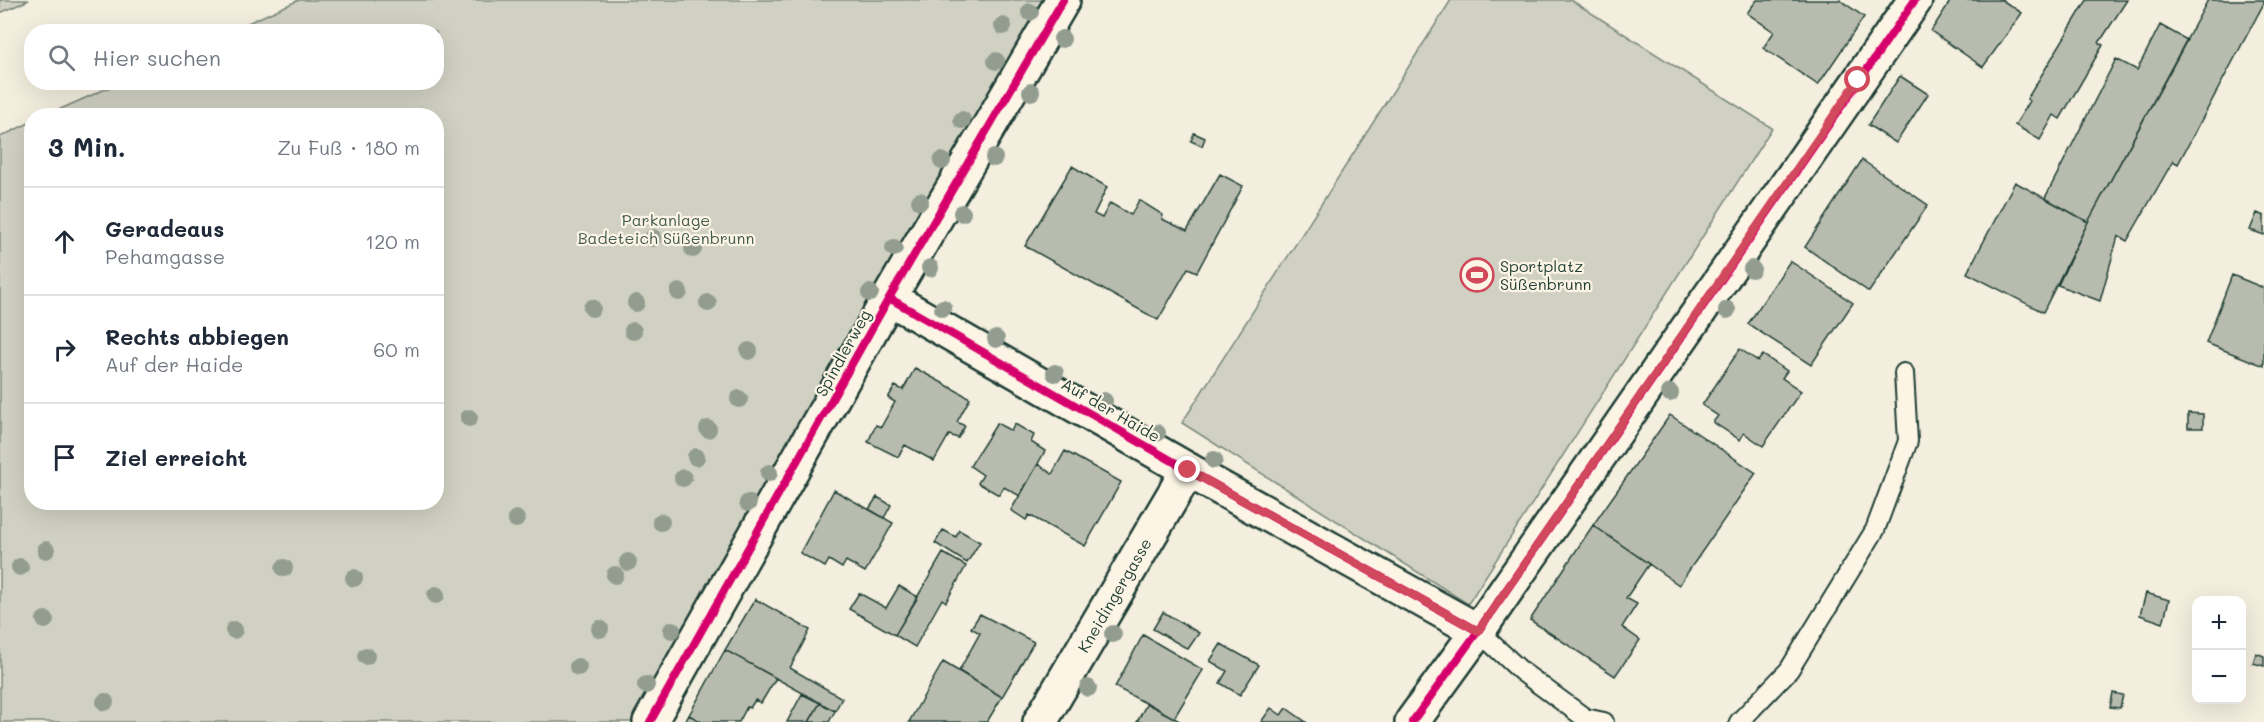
<!DOCTYPE html>
<html lang="de">
<meta charset="utf-8">
<style>
body{margin:0;font-family:Mali,sans-serif;background:#f2f2f3;color:#1f2937}
.controls{position:absolute;right:18px;bottom:18px;display:grid;overflow:hidden;border-radius:12px;box-shadow:0 6px 24px #0002}
.controls button{width:54px;height:54px;display:grid;place-items:center;padding:0;border:0;border-bottom:2px solid #e0e1e3;background:#fff;color:#1f2937;font:30px sans-serif}
.stop{position:absolute;width:18px;height:18px;margin:-14px;border:4px solid #d1495b;border-radius:50%;background:#fff}
.stop.end{background:#d1495b;border-color:#fff;box-shadow:0 2px 6px #0008}
.list{margin:0;padding:0;list-style:none}
h2{display:flex;justify-content:space-between;align-items:center;height:78px;margin:0;padding:0 24px;font-size:26px}
h2 small{font-size:20px;font-weight:400;color:#747a83}
.list li{display:grid;grid-template-columns:39px 1fr auto;gap:18px;align-items:center;box-sizing:border-box;height:108px;padding:0 24px;border-top:2px solid #e0e1e3}
.list b{display:block;font-size:22px;white-space:nowrap}
.list p{margin:0;font-size:20px;white-space:nowrap;color:#747a83}
.list em{font-size:20px;font-style:normal;color:#747a83}
.icon{flex:none;width:33px;height:33px;fill:none;stroke:currentColor;stroke-width:2;stroke-linecap:round;stroke-linejoin:round}
.map{position:relative;flex:none;width:2264px;height:722px;overflow:hidden}
.search{position:absolute;background:#fff;box-shadow:0 6px 24px #0002;left:24px;top:24px;width:420px;height:66px;display:flex;align-items:center;gap:15px;box-sizing:border-box;padding:0 21px;border-radius:24px;color:#747a83;font-size:22px}
.panel{position:absolute;background:#fff;box-shadow:0 6px 24px #0002;left:24px;top:108px;width:420px;height:402px;border-radius:24px}
.map>svg:first-child{display:block}
.green{fill:#d0d1c2;stroke:#78877b;stroke-width:1.5}
.building{fill:#b8bcae;stroke:#1f3d34;stroke-width:1.5}
.lines{fill:none;stroke-linecap:round;stroke-linejoin:round}
.lane-casing{stroke:#1f3d34;stroke-width:22}
.street-casing{stroke:#1f3d34;stroke-width:38}
.lane{stroke:#fcf5e5;stroke-width:18}
.street{stroke:#fcf5e5;stroke-width:33}
.cycleway-casing{stroke:#fcf5e5;stroke-width:11}
.cycleway{stroke:#d6006c;stroke-width:8}
.tree{fill:#929d90}
.route{stroke:#d1495b;stroke-width:8}
.labels{text-anchor:middle;stroke-width:4.5;stroke-linejoin:round;paint-order:stroke}
.park-label{font-size:16px;fill:#425b50;stroke:#fcf5e5}
.poi-label{font-size:16px;fill:#1f3d34;stroke:#fcf5e5;text-anchor:start}
.street-label{font-size:16px;fill:#1f3d34;stroke:#fcf5e5}
</style>
<div class="map">
<svg width="2264" height="722" viewBox="0 0 2264 722">
<rect width="100%" height="100%" fill="#f3eede"/>
<filter id="ink" filterUnits="userSpaceOnUse"><feTurbulence type="fractalNoise" baseFrequency=".0167" numOctaves="2"/><feDisplacementMap in="SourceGraphic" scale="12" xChannelSelector="R" yChannelSelector="G"/><feConvolveMatrix kernelMatrix="1 2 1 2 8 2 1 2 1" color-interpolation-filters="sRGB"/></filter>
<g filter="url(#ink)">
<path class="green" d="M 0,0 L 29,0 L 0,13 Z
M 299,0 L 1063,0 L 650,722 L 0,722 L 0,137 L 31,122 L 32,502 L 436,502 L 436,116 L 47,115 L 119,83 L 436,82 L 436,32 L 230,31 Z
M 1451,0 L 1571,0 L 1772,128 L 1468,604 L 1182,423 Z"/>
<path class="building" d="M 1757,0 L 1840,0 L 1864,17 L 1818,85 L 1763,48 L 1774,32 L 1747,13 Z
M 1951,0 L 2002,0 L 2022,13 L 1983,67 L 1931,31 Z
M 2087,0 L 2127,0 L 2099,43 L 2103,45 L 2060,119 L 2054,115 L 2040,140 L 2015,125 L 2030,101 L 2027,99 Z
M 2208,0 L 2264,0 L 2264,3 L 2178,164 L 2173,161 L 2127,241 L 2118,236 L 2100,301 L 2058,285 L 2088,222 Z
M 2160,25 L 2187,40 L 2088,222 L 2045,198 L 2116,59 L 2137,70 Z
M 1900,76 L 1928,94 L 1896,143 L 1868,125 Z
M 1194,133 L 1205,138 L 1202,146 L 1191,141 Z
M 1862,160 L 1928,205 L 1869,292 L 1805,247 Z
M 1072,166 L 1107,187 L 1094,214 L 1102,218 L 1110,203 L 1131,215 L 1139,200 L 1163,215 L 1162,219 L 1187,231 L 1220,174 L 1243,186 L 1197,272 L 1188,268 L 1158,320 L 1025,246 Z
M 2015,182 L 2088,222 L 2043,312 L 1967,273 Z
M 2257,213 L 2264,216 L 2264,235 L 2250,230 Z
M 1790,261 L 1853,303 L 1811,365 L 1748,324 Z
M 2232,275 L 2264,288 L 2264,366 L 2206,343 Z
M 1740,349 L 1758,361 L 1763,355 L 1787,371 L 1782,378 L 1801,391 L 1763,446 L 1744,433 L 1740,440 L 1713,422 L 1718,416 L 1702,405 Z
M 915,368 L 970,398 L 957,422 L 965,426 L 958,438 L 949,435 L 934,461 L 905,445 L 898,457 L 868,442 L 876,425 L 881,427 L 895,402 L 888,398 L 895,386 L 903,390 Z
M 2188,413 L 2203,414 L 2203,428 L 2188,428 Z
M 1670,415 L 1756,473 L 1679,585 L 1593,525 Z
M 997,423 L 1011,431 L 1015,424 L 1034,435 L 1031,442 L 1045,451 L 1020,496 L 1004,487 L 999,495 L 978,483 L 983,475 L 970,466 Z
M 1065,451 L 1121,482 L 1085,546 L 1029,515 L 1026,520 L 1011,510 L 1038,464 L 1052,474 Z
M 834,490 L 893,523 L 865,572 L 846,561 L 842,568 L 829,560 L 825,567 L 800,553 Z
M 877,497 L 891,505 L 884,518 L 869,509 Z
M 1593,525 L 1649,564 L 1626,598 L 1637,604 L 1622,627 L 1640,640 L 1615,676 L 1530,620 Z
M 943,530 L 956,537 L 959,530 L 980,542 L 967,563 L 935,543 Z
M 943,553 L 966,566 L 946,602 L 942,599 L 915,647 L 895,635 Z
M 899,586 L 918,597 L 895,635 L 849,609 L 859,593 L 886,608 Z
M 2146,593 L 2169,600 L 2163,623 L 2140,615 Z
M 755,599 L 810,630 L 790,668 L 842,698 L 835,711 L 725,650 Z
M 1163,612 L 1199,633 L 1188,649 L 1153,629 Z
M 980,614 L 1034,642 L 1002,697 L 959,671 L 980,633 L 971,628 Z
M 1143,635 L 1203,670 L 1174,718 L 1115,687 Z
M 1221,644 L 1259,665 L 1240,695 L 1220,683 L 1227,671 L 1210,661 Z
M 725,650 L 776,678 L 761,703 L 755,700 L 750,708 L 747,707 L 739,722 L 702,722 L 689,715 Z
M 2256,653 L 2264,656 L 2264,666 L 2253,663 Z
M 943,662 L 1002,697 L 987,722 L 909,722 Z
M 2113,693 L 2123,695 L 2120,708 L 2110,707 Z
M 802,694 L 820,703 L 809,722 L 787,722 Z
M 820,703 L 835,711 L 829,722 L 809,722 Z
M 1147,703 L 1174,718 L 1181,722 L 1137,722 Z
M 1271,708 L 1281,715 L 1286,708 L 1306,722 L 1261,722 Z
M 689,715 L 702,722 L 685,722 Z"/>
<g class="lines">
<defs>
<path id="lane" d="M 1478,631 L 1521,671 L 1585,718 L 1604,722
M 1739,722 L 1789,670 L 1875,530 L 1908,441 L 1904,373"/>
<g id="street">
<path d="M 889,298 L 1188,470 L 1478,631"/>
<path d="M 650,722 L 889,298 L 1063,0"/>
<path id="s1" d="M 1040,722 L 1188,470"/>
<path d="M 1412,722 L 1478,631 L 1915,0"/>
</g>
</defs>
<use href="#lane" class="lane-casing"/>
<use href="#street" class="street-casing"/>
<use href="#lane" class="lane"/>
<use href="#street" class="street"/>
<defs>
<path id="cycleway" d="M 889,298 L 1188,470 L 1478,631
M 650,722 L 889,298 L 1063,0
M 1412,722 L 1478,631 L 1915,0"/>
</defs>
<use href="#cycleway" class="cycleway-casing"/>
<use href="#cycleway" class="cycleway"/>
</g>
<g class="tree">
<circle cx="1030" cy="12" r="9"/>
<circle cx="1003" cy="26" r="9"/>
<circle cx="1062" cy="39" r="9"/>
<circle cx="996" cy="61" r="9"/>
<circle cx="1031" cy="92" r="9"/>
<circle cx="962" cy="120" r="9"/>
<circle cx="994" cy="158" r="9"/>
<circle cx="942" cy="161" r="9"/>
<circle cx="920" cy="201" r="9"/>
<circle cx="962" cy="213" r="9"/>
<circle cx="653" cy="238" r="9"/>
<circle cx="894" cy="248" r="9"/>
<circle cx="693" cy="249" r="9"/>
<circle cx="930" cy="268" r="9"/>
<circle cx="1752" cy="269" r="9"/>
<circle cx="679" cy="292" r="9"/>
<circle cx="870" cy="293" r="9"/>
<circle cx="636" cy="303" r="9"/>
<circle cx="708" cy="303" r="9"/>
<circle cx="592" cy="308" r="9"/>
<circle cx="943" cy="308" r="9"/>
<circle cx="1727" cy="310" r="9"/>
<circle cx="633" cy="331" r="9"/>
<circle cx="996" cy="339" r="9"/>
<circle cx="749" cy="351" r="9"/>
<circle cx="1055" cy="373" r="9"/>
<circle cx="1670" cy="393" r="9"/>
<circle cx="739" cy="399" r="9"/>
<circle cx="1104" cy="401" r="9"/>
<circle cx="469" cy="418" r="9"/>
<circle cx="708" cy="429" r="9"/>
<circle cx="1157" cy="433" r="9"/>
<circle cx="696" cy="457" r="9"/>
<circle cx="1214" cy="460" r="9"/>
<circle cx="769" cy="473" r="9"/>
<circle cx="683" cy="478" r="9"/>
<circle cx="748" cy="503" r="9"/>
<circle cx="516" cy="519" r="9"/>
<circle cx="661" cy="522" r="9"/>
<circle cx="46" cy="550" r="9"/>
<circle cx="628" cy="562" r="9"/>
<circle cx="20" cy="567" r="9"/>
<circle cx="284" cy="568" r="9"/>
<circle cx="615" cy="575" r="9"/>
<circle cx="354" cy="578" r="9"/>
<circle cx="436" cy="595" r="9"/>
<circle cx="45" cy="620" r="9"/>
<circle cx="600" cy="629" r="9"/>
<circle cx="234" cy="630" r="9"/>
<circle cx="672" cy="630" r="9"/>
<circle cx="1113" cy="634" r="9"/>
<circle cx="366" cy="656" r="9"/>
<circle cx="578" cy="667" r="9"/>
<circle cx="646" cy="685" r="9"/>
<circle cx="1088" cy="688" r="9"/>
<circle cx="105" cy="702" r="9"/>
</g>
</g>
<g class="lines" filter="url(#ink)">
<path class="route" d="M 1188,470 L 1478,631 L 1858,80"/>
</g>
<defs>
<symbol id="stadium-ring" viewBox="-11 -11 22 22"><circle r="9.5" fill="#fcf5e5" stroke="#d1495b" stroke-width="1.5"/><path d="M0-5a6.5 5 0 1 0 0 10a6.5 5 0 1 0 0-10ZM-3.5-1.8h7v3.6h-7Z" fill="#d1495b"/></symbol>
</defs>
<g fill-rule="evenodd">
<use href="#stadium-ring" x="1458" y="256" width="38" height="38"/>
</g>
<g class="labels">
<g class="park-label">
<text x="666" y="226">Parkanlage<tspan x="666" dy="18">Badeteich Süßenbrunn</tspan></text>
</g>
<g class="poi-label">
<text x="1500" y="272">Sportplatz<tspan x="1500" dy="18">Süßenbrunn</tspan></text>
</g>
<g class="street-label">
<text transform="translate(843 353) rotate(-61)" y="6">Spindlerweg</text>
<text transform="translate(1111 410) rotate(30)" y="6">Auf der Haide</text>
<text dy="6" stroke="none"><textPath href="#s1" startOffset="147">Kneidingergasse</textPath></text>
</g>
</g>
</svg>
<div class="controls">
<button>+</button>
<button>−</button>
</div>
<div class="stop" style="left:1858px;top:80px"></div>
<div class="stop end" style="left:1188px;top:470px"></div>
<div class="search"><svg class="icon" aria-label="search" viewBox="0 0 24 24"><circle cx="10" cy="10" r="6"/><path d="M15 15l6 6"/></svg>Hier suchen</div>
<section class="panel">
<h2>3 Min.<small>Zu Fuß · 180 m</small></h2>
<ul class="list">
<li><svg class="icon" aria-label="ahead" viewBox="0 0 24 24"><path d="M12 20V5M6 11l6-6 6 6"/></svg><div><b>Geradeaus</b><p>Pehamgasse</p></div><em>120 m</em></li>
<li><svg class="icon" aria-label="right" viewBox="0 0 24 24"><path d="M7 20v-9h11M14 6l5 5-5 5"/></svg><div><b>Rechts abbiegen</b><p>Auf der Haide</p></div><em>60 m</em></li>
<li><svg class="icon" aria-label="arrive" viewBox="0 0 24 24"><path d="M6 21V4h12l-3 4 3 4H6"/></svg><div><b>Ziel erreicht</b></div></li>
</ul>
</section>
</div>
